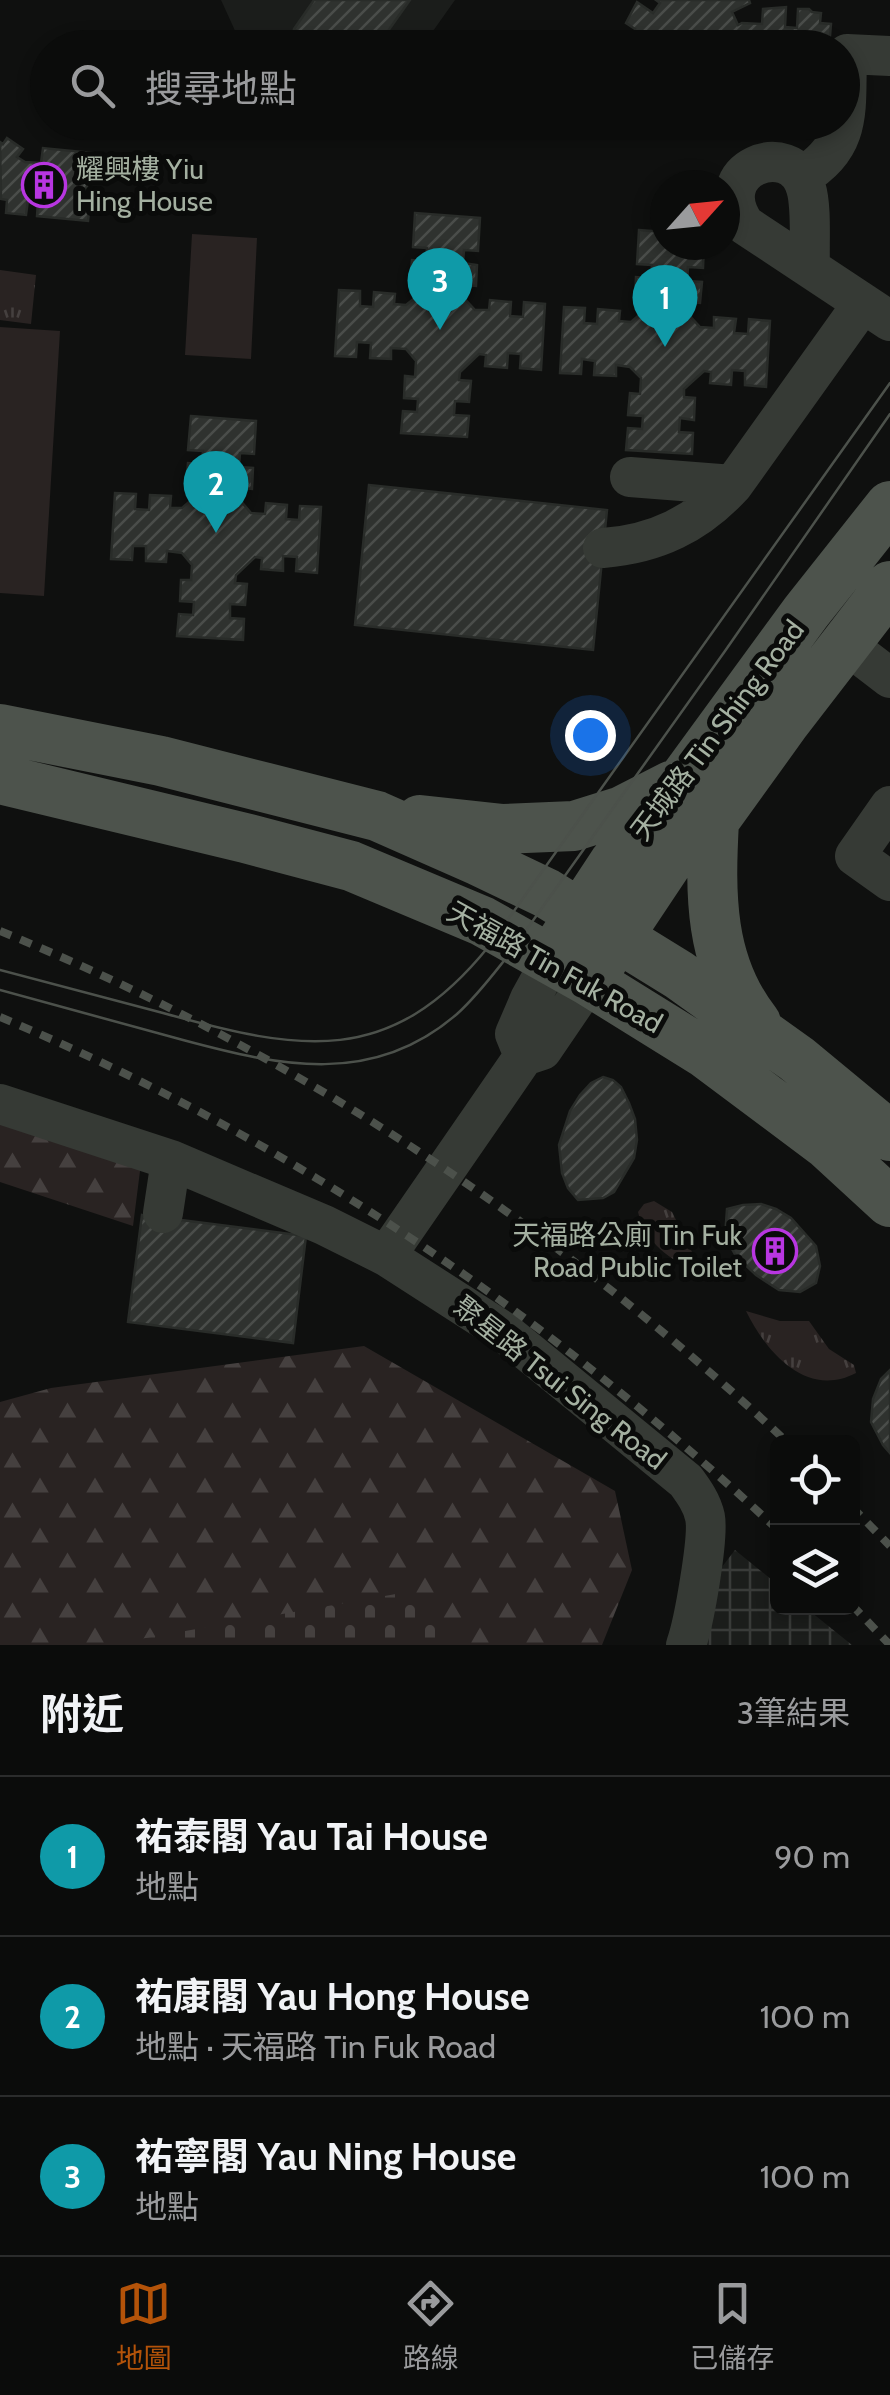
<!DOCTYPE html>
<html lang="zh-TW">
<meta charset="utf-8">
<style>
body{margin:0;font-family:Cabin,"Noto Sans TC",sans-serif;background:#141514;color:#f1f3f6}
.controls{position:absolute;right:30px;bottom:30px;display:grid;overflow:hidden;border-radius:15px;box-shadow:0 5px 15px #0003}
.controls button{width:90px;height:90px;display:grid;place-items:center;padding:0;border:0;border-bottom:2px solid #2b2c2c;background:#0b0c0b;color:#f1f3f6;font:50px sans-serif}
.compass{position:absolute;left:650px;top:170px;width:90px;height:90px;border-radius:50%;background:#0b0c0b;box-shadow:0 5px 15px #0003;rotate:63deg}
.you{position:absolute;left:590px;top:735px;width:35px;height:35px;margin:-25px;border:8px solid #fff;border-radius:50%;background:#1a73e8;box-shadow:0 0 0 15px #1a73e833}
.badge{display:grid;place-items:center;width:65px;height:65px;border-radius:50%;background:#b45309;color:#fff;font-size:32px;font-weight:700}
.pin{position:absolute;translate:-50% -82px;filter:drop-shadow(0 2px 5px #0008)}
.pin::after{content:'';position:absolute;top:52px;width:35px;height:30px;background:inherit;clip-path:polygon(0 0,100% 0,50% 100%)}
.list{margin:0;padding:0;list-style:none}
h2{display:flex;justify-content:space-between;align-items:center;height:130px;margin:0;padding:0 40px;font-size:42px}
h2 small{font-size:32px;font-weight:400;color:#9a9b9d}
.list li{display:grid;grid-template-columns:65px 1fr auto;gap:30px;align-items:center;box-sizing:border-box;height:160px;padding:0 40px;border-top:2px solid #2b2c2c}
.list b{display:block;font-size:38px;white-space:nowrap}
.list p{margin:0;font-size:32px;white-space:nowrap;color:#9a9b9d}
.list em{font-size:32px;font-style:normal;color:#9a9b9d}
.icon{flex:none;width:55px;height:55px;fill:none;stroke:currentColor;stroke-width:2;stroke-linecap:round;stroke-linejoin:round}
.map{position:relative;flex:none;width:890px;height:1645px;overflow:hidden}
.search{position:absolute;background:#0b0c0b;box-shadow:0 5px 15px #0003;left:30px;right:30px;top:30px;height:110px;display:flex;align-items:center;gap:25px;box-sizing:border-box;padding:0 35px;border-radius:55px;color:#9a9b9d;font-size:38px}
.sheet{height:610px;background:#0b0c0b}
nav{display:flex;justify-content:space-around;align-items:center;box-sizing:border-box;height:140px;border-top:2px solid #2b2c2c;background:#0b0c0b;font-size:28px;color:#9a9b9d}
nav a{display:grid;justify-items:center;gap:5px}
nav .on{color:#b45309}
.map>svg:first-child{display:block}
.built{fill:#1b1d1b}
.industrial{fill:url(#industrial-grid)}
.grass{fill:url(#grass-tufts)}
.forest{fill:url(#forest-firs)}
.cemetery{fill:url(#cemetery-stones)}
.pitch{fill:#292322}
.building{fill:url(#building-hatch);stroke:#292c29;stroke-width:2.5}
.lines{fill:none;stroke-linecap:round;stroke-linejoin:round}
.minor{stroke:#363a35;stroke-width:40}
.major{stroke:#4d534c;stroke-width:50}
.tram{stroke:#4c514b;stroke-width:2.5}
.rail{stroke:#4c514b;stroke-width:8;stroke-dasharray:12 10;stroke-linecap:butt}
.labels{text-anchor:middle;stroke-width:10;stroke-linejoin:round;paint-order:stroke}
.poi-label{font-size:28px;fill:#a4b0a1;stroke:#0a0b0a;text-anchor:start}
.street-label{font-size:28px;fill:#a4b0a1;stroke:#0a0b0a}
</style>
<div class="map">
<svg width="890" height="1645" viewBox="0 0 890 1645">
<defs>
<pattern id="industrial-grid" width="8" height="8" patternUnits="userSpaceOnUse" patternTransform="scale(2.5)"><rect width="8" height="8" fill="#1b1d1b"/><path d="M0 4h8M4 0v8" fill="none" stroke="#393b39"/></pattern>
<pattern id="grass-tufts" width="24" height="20" patternUnits="userSpaceOnUse" patternTransform="scale(2.5)"><rect width="24" height="20" fill="#292322"/><path d="M3 7l-1-3M5 7V3M7 7l1-3M15 17l-1-3M17 17v-4M19 17l1-3" fill="none" stroke="#45403f"/></pattern>
<pattern id="forest-firs" width="22" height="20" patternUnits="userSpaceOnUse" patternTransform="scale(2.5)"><rect width="22" height="20" fill="#292322"/><path d="M5 1l3.5 6h-7zM16 11l3.5 6h-7z" fill="#45403f"/></pattern>
<pattern id="cemetery-stones" width="16" height="16" patternUnits="userSpaceOnUse" patternTransform="scale(2.5)"><rect width="16" height="16" fill="#292322"/><path d="M2 7V4a2 2 0 0 1 4 0v3zM10 15v-3a2 2 0 0 1 4 0v3z" fill="#45403f"/></pattern>
<pattern id="building-hatch" width="6" height="6" patternUnits="userSpaceOnUse" patternTransform="scale(2.5)"><rect width="6" height="6" fill="#2f322f"/><path d="M-1 1l2-2M0 6l6-6M5 7l2-2" fill="none" stroke="#4a4d4a"/></pattern>
</defs>
<rect width="100%" height="100%" fill="#0f100f"/>
<path class="built" d="M 221,0 L 455,0 L 421,48 L 254,47 L 237,35 Z"/>
<path class="industrial" d="M 735,1550 L 777,1584 L 778,1608 L 806,1608 L 852,1645 L 701,1645 L 715,1576 Z"/>
<path class="grass" d="M 0,270 L 36,275 L 31,324 L 0,320 Z
M 654,1201 L 672,1212 L 703,1274 C 673,1262 646,1245 638,1212 L 644,1204 Z
M 746,1311 L 780,1321 L 809,1321 L 829,1349 L 854,1365 L 856,1373 C 806,1399 766,1352 746,1311 Z"/>
<path class="forest" d="M 0,1122 L 141,1163 L 133,1226 L 0,1182 Z
M 364,1346 L 615,1491 L 632,1570 L 602,1645 L 0,1645 L 0,1402 L 51,1388 Z"/>
<path class="cemetery" d="M 413,1591 L 443,1634 L 437,1645 L 106,1645 Z"/>
<path class="pitch" d="M 192,234 L 257,238 L 251,359 L 185,355 Z
M 0,327 L 60,331 L 44,596 L 0,593 Z"/>
<path class="building" d="M 314,0 L 410,0 L 376,48 L 320,48 L 294,29 Z
M 656,0 L 749,0 L 750,3 L 732,12 L 738,25 L 742,23 L 762,24 L 763,9 L 786,7 L 785,27 L 797,28 L 798,9 L 809,9 L 812,12 L 821,13 L 820,23 L 831,24 L 829,48 L 681,48 L 682,39 L 667,39 L 667,48 L 609,48 L 615,40 L 623,46 L 635,29 L 626,23 L 637,2 L 653,13 L 660,3 Z
M 7,138 L 23,149 L 17,157 L 25,162 L 41,163 L 43,148 L 94,153 L 93,162 L 100,163 L 98,178 L 88,177 L 86,196 L 97,197 L 96,212 L 89,212 L 88,221 L 37,216 L 38,201 L 28,200 L 26,215 L 6,213 L 7,200 L 1,199 L 0,142 L 3,144 Z
M 415,213 L 480,218 L 478,251 L 464,250 L 463,263 L 477,265 L 476,286 L 465,285 L 464,298 L 475,310 L 489,310 L 490,300 L 511,302 L 510,316 L 523,317 L 524,302 L 545,304 L 541,370 L 520,368 L 521,354 L 508,353 L 507,368 L 485,366 L 486,355 L 479,354 L 460,372 L 459,380 L 471,381 L 469,402 L 455,401 L 454,415 L 469,416 L 467,437 L 401,433 L 403,411 L 417,412 L 418,399 L 404,398 L 405,376 L 415,377 L 416,361 L 406,349 L 391,348 L 391,359 L 370,358 L 371,343 L 357,342 L 356,357 L 335,356 L 339,290 L 360,291 L 360,306 L 373,307 L 374,292 L 395,294 L 394,304 L 406,305 L 421,293 L 421,282 L 410,281 L 412,260 L 426,261 L 427,248 L 413,247 Z
M 639,230 L 665,232 L 665,245 L 704,245 L 703,268 L 688,267 L 687,281 L 702,282 L 700,303 L 690,302 L 689,315 L 700,327 L 714,328 L 714,317 L 736,319 L 734,333 L 748,334 L 749,319 L 770,321 L 766,387 L 745,385 L 745,371 L 732,370 L 731,385 L 710,383 L 711,372 L 704,371 L 684,389 L 684,397 L 695,398 L 694,420 L 680,418 L 679,432 L 693,433 L 692,454 L 626,450 L 628,428 L 642,429 L 643,416 L 628,415 L 630,393 L 640,394 L 641,378 L 630,367 L 616,365 L 616,376 L 594,375 L 595,361 L 582,359 L 581,374 L 560,373 L 564,307 L 585,308 L 584,323 L 597,324 L 598,309 L 620,311 L 619,321 L 631,322 L 645,310 L 646,299 L 635,298 L 636,277 L 651,278 L 652,265 L 637,264 Z
M 191,416 L 256,421 L 254,454 L 240,453 L 239,467 L 253,468 L 252,489 L 241,488 L 240,500 L 251,513 L 265,514 L 266,503 L 287,505 L 286,519 L 299,520 L 300,506 L 321,507 L 317,573 L 296,571 L 297,557 L 283,556 L 283,571 L 261,569 L 262,558 L 255,557 L 236,575 L 235,583 L 247,584 L 245,605 L 230,604 L 230,618 L 244,619 L 243,640 L 177,636 L 179,614 L 193,615 L 194,602 L 180,601 L 181,580 L 191,580 L 192,565 L 182,553 L 167,551 L 166,562 L 146,561 L 146,546 L 133,546 L 132,560 L 111,559 L 115,493 L 136,494 L 135,509 L 149,510 L 150,495 L 171,496 L 170,508 L 182,508 L 196,496 L 197,485 L 186,484 L 188,463 L 202,464 L 203,451 L 188,450 Z
M 369,485 L 607,510 L 593,650 L 355,625 Z
M 603,1077 L 613,1080 L 621,1087 L 629,1103 L 635,1119 L 637,1140 L 634,1158 L 614,1192 L 603,1198 L 578,1200 L 568,1188 L 562,1173 L 559,1145 L 570,1111 L 580,1095 L 591,1083 Z
M 761,1204 L 776,1209 L 791,1218 L 816,1246 L 820,1266 L 816,1283 L 800,1292 L 779,1290 L 756,1275 L 736,1256 L 725,1237 L 727,1209 L 743,1205 Z
M 142,1215 L 306,1236 L 293,1343 L 128,1322 Z
M 890,1370 L 890,1453 L 883,1445 L 871,1422 L 873,1399 L 881,1379 Z"/>
<g class="lines">
<path class="minor" d="M 801,177 C 854,146 845,108 847,54 L 890,56
M 810,267 C 809,245 812,207 806,188 C 791,136 706,169 745,225 L 890,321
M 630,477 L 733,485
M 603,548 C 656,544 697,524 733,485 L 863,303
M 847,645 L 890,678
M 890,806 L 855,856 L 890,881
M 524,1056 L 515,1034 L 530,999 L 552,959
M 0,1104 L 171,1160 L 324,1225 L 386,1256 L 504,1332 L 686,1481 C 694,1492 702,1503 705,1517 C 709,1537 694,1623 686,1645
M 163,1213 L 171,1160
M 386,1256 L 524,1056 L 542,1050 L 589,981"/>
<path class="major" d="M 0,729 L 161,761 L 377,816 L 479,861 L 546,893 L 679,975 L 797,1059 L 890,1136
M 0,779 L 245,838 L 351,866 L 482,921 L 589,981 L 705,1053 L 828,1145 L 890,1202
M 420,820 L 503,829 L 574,826 L 622,811 L 671,786
M 714,821 C 710,894 709,963 756,1023
M 562,942 L 614,863 L 684,779 L 806,612 L 890,506
M 600,964 L 682,841 L 714,821 L 786,721 L 890,586"/>
<path class="tram" d="M 0,970 C 55,984 109,999 163,1013 C 300,1051 390,1069 489,946 L 890,383
M 0,990 C 61,1007 122,1023 183,1040 C 280,1066 373,1087 457,1014 C 476,997 491,977 507,957 L 725,651 L 890,414"/>
<path class="rail" d="M 0,931 C 292,1050 558,1227 787,1442
M 0,1017 C 289,1138 549,1316 778,1530
M 852,1507 L 890,1546
M 852,1605 L 890,1645"/>
</g>
<defs>
<symbol id="building-ring" viewBox="-11 -11 22 22"><circle r="9.5" fill="#0a0b0a" stroke="#b836e1" stroke-width="1.5"/><path d="M-4-6H4V6H1V3H-1V6H-4ZM-2.5-4.3h1.7v1.8h-1.7ZM.8-4.3h1.7v1.8H.8ZM-2.5-1h1.7V.8h-1.7ZM.8-1h1.7V.8H.8Z" fill="#b836e1"/></symbol>
</defs>
<g fill-rule="evenodd">
<use href="#building-ring" x="19" y="160" width="50" height="50"/>
<use href="#building-ring" x="750" y="1226" width="50" height="50"/>
</g>
<g class="labels">
<g class="poi-label">
<text x="76" y="179">耀興樓 Yiu<tspan x="76" dy="32">Hing House</tspan></text>
<text x="742" y="1245" text-anchor="end">天福路公廁 Tin Fuk<tspan x="742" dy="32">Road Public Toilet</tspan></text>
</g>
<g class="street-label">
<text transform="translate(717 730) rotate(-53)" y="10">天城路 Tin Shing Road</text>
<text transform="translate(555 967) rotate(29)" y="10">天福路 Tin Fuk Road</text>
<text transform="translate(560 1383) rotate(38)" y="10">聚星路 Tsui Sing Road</text>
</g>
</g>
</svg>
<div class="controls">
<button><svg class="icon" aria-label="locate" viewBox="0 0 24 24"><circle cx="12" cy="12" r="6"/><path d="M12 2v4M12 18v4M2 12h4M18 12h4"/></svg></button>
<button><svg class="icon" aria-label="layers" viewBox="0 0 24 24"><path d="M12 4l9 5-9 5-9-5zM3 14l9 5 9-5"/></svg></button>
</div>
<svg class="compass" viewBox="-18 -18 36 36"><path d="M0-13l5 13h-10z" fill="#e53935"/><path d="M0 13l5-13h-10z" fill="#9a9b9d"/></svg>
<div class="you"></div>
<div class="pin badge" style="left:665px;top:347px;background:#0f9aa8">1</div>
<div class="pin badge" style="left:216px;top:533px;background:#0f9aa8">2</div>
<div class="pin badge" style="left:440px;top:330px;background:#0f9aa8">3</div>
<div class="search"><svg class="icon" aria-label="search" viewBox="0 0 24 24"><circle cx="10" cy="10" r="6"/><path d="M15 15l6 6"/></svg>搜尋地點</div>
</div>
<section class="sheet">
<h2>附近<small>3筆結果</small></h2>
<ul class="list">
<li><span class="badge" style="background:#0f9aa8">1</span><div><b>祐泰閣 Yau Tai House</b><p>地點</p></div><em>90 m</em></li>
<li><span class="badge" style="background:#0f9aa8">2</span><div><b>祐康閣 Yau Hong House</b><p>地點 · 天福路 Tin Fuk Road</p></div><em>100 m</em></li>
<li><span class="badge" style="background:#0f9aa8">3</span><div><b>祐寧閣 Yau Ning House</b><p>地點</p></div><em>100 m</em></li>
</ul>
</section>
<nav>
<a class="on"><svg class="icon" aria-label="map" viewBox="0 0 24 24"><path d="M3 6l6-2 6 2 6-2v14l-6 2-6-2-6 2zM9 4v14M15 6v14"/></svg>地圖</a>
<a><svg class="icon" aria-label="directions" viewBox="0 0 24 24"><path d="M12 3l9 9-9 9-9-9zM9 14v-3h6M13 9l2 2-2 2"/></svg>路線</a>
<a><svg class="icon" aria-label="saved" viewBox="0 0 24 24"><path d="M7 4h10v16l-5-4-5 4z"/></svg>已儲存</a>
</nav>
